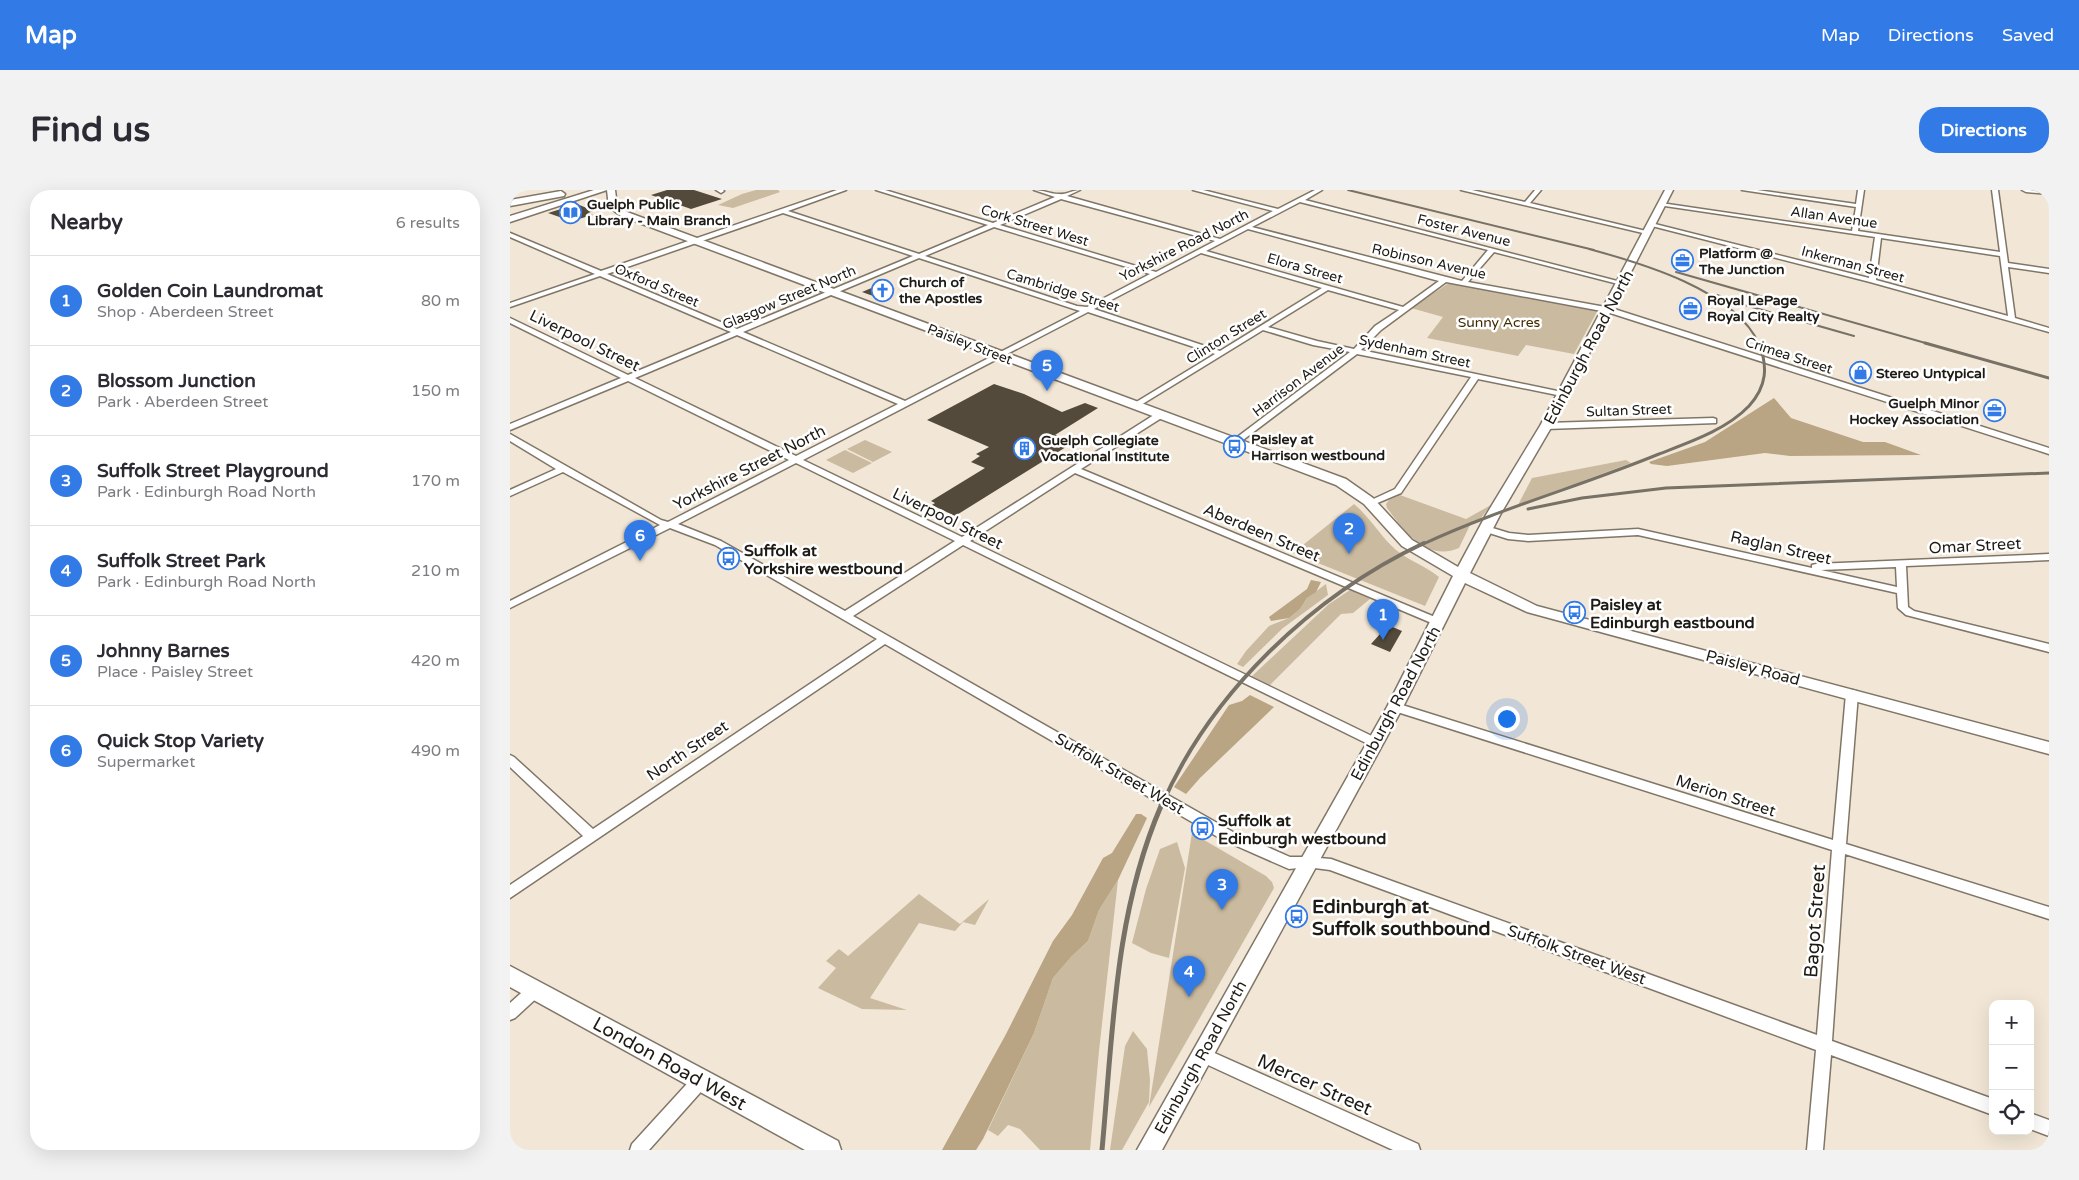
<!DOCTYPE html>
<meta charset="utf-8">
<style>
body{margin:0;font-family:"Varela Round",sans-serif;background:#f2f2f3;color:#2b2b33}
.controls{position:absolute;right:15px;bottom:15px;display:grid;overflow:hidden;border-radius:10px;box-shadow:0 5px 20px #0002}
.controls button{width:45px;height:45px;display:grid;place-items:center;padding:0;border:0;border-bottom:1px solid #e1e1e2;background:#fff;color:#2b2b33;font:25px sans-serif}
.you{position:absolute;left:996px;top:528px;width:18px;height:18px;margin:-12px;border:4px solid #fff;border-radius:50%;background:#1a73e8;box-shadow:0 0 0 8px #1a73e833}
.badge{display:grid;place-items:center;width:32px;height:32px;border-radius:50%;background:#327ae6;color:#fff;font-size:16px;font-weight:700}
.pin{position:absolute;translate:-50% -41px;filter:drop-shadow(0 1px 2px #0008)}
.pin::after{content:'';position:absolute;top:26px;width:18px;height:15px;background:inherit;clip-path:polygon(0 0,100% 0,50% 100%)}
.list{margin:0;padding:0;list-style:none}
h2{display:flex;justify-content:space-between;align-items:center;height:65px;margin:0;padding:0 20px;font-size:21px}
h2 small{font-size:16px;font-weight:400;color:#7c7c81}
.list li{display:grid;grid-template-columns:32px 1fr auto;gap:15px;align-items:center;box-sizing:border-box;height:90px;padding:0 20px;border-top:1px solid #e1e1e2}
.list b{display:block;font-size:19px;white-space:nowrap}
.list p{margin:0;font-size:16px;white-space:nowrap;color:#7c7c81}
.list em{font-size:16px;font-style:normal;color:#7c7c81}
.icon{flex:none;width:28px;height:28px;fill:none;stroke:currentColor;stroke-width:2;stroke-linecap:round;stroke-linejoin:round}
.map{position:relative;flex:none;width:1539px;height:960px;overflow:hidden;border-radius:20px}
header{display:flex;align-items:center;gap:30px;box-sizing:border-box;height:70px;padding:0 25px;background:#327ae6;color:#fff}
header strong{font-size:24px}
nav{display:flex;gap:28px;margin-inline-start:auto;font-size:18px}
.intro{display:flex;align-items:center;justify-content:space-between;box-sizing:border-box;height:120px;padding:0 30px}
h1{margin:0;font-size:35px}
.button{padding:12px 22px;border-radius:20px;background:#327ae6;color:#fff;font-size:18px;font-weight:700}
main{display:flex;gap:30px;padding:0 30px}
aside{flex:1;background:#fff;border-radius:20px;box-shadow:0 5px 20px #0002}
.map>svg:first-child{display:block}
.green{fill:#caba9f}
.forest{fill:#b9a483}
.building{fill:#534a3b}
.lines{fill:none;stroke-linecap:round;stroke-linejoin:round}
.street-casing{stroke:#807667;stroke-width:3}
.secondary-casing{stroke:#807667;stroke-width:3}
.street{fill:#fff;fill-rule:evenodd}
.secondary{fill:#fff;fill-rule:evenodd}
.rail-far3{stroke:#787166;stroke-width:2}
.rail-far2{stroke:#787166;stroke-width:3}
.rail-far1{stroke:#787166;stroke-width:4}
.rail{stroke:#787166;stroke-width:5}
.labels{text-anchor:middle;stroke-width:5;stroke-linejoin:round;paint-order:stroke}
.far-poi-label{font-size:14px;font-weight:bold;fill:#1e1a14;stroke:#fff;text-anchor:start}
.far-street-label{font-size:14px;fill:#1e1a14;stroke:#fff}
.far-park-label{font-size:14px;fill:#402a00;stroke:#fff}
.street-label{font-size:16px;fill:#1e1a14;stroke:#fff}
.poi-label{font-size:16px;font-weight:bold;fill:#1e1a14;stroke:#fff;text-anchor:start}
.near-poi-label{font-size:19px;font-weight:bold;fill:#1e1a14;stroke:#fff;text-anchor:start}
.near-street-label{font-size:19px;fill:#1e1a14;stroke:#fff}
</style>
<header>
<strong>Map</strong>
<nav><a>Map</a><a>Directions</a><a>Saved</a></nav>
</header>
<div class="intro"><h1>Find us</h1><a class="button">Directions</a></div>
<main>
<aside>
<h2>Nearby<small>6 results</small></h2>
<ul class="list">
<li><span class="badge">1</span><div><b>Golden Coin Laundromat</b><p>Shop · Aberdeen Street</p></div><em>80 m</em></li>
<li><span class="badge">2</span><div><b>Blossom Junction</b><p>Park · Aberdeen Street</p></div><em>150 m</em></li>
<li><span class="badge">3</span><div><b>Suffolk Street Playground</b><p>Park · Edinburgh Road North</p></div><em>170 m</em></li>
<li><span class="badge">4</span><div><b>Suffolk Street Park</b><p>Park · Edinburgh Road North</p></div><em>210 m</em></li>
<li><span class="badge">5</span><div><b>Johnny Barnes</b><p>Place · Paisley Street</p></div><em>420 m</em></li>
<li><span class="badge">6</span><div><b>Quick Stop Variety</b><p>Supermarket</p></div><em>490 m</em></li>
</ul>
</aside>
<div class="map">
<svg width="1539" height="960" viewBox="0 0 1539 960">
<rect width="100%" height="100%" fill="#f2e7d6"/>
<path class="green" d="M 246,0 L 268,0 L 270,2 L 223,18 L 208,15 L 232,4 Z
M 939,93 L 944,93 L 1088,120 L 1064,164 L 1016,155 L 1008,166 L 917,148 L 933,127 L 901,118 Z
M 355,250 L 382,262 L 363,272 L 337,259 Z
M 335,260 L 362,273 L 343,283 L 316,270 Z
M 1116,270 L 1121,273 L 1008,315 L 1022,288 Z
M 890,305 L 956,329 L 981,315 L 971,328 L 961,333 L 949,358 C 917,372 894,341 877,318 L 876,314 L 879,310 Z
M 844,314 C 860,327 870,346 886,360 C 899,371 916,376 929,387 L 915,416 L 783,363 Z
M 816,394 L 818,405 L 773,438 L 733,477 L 727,474 L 736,461 L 759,436 L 779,428 L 790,419 L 797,408 Z
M 840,400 L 860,409 L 843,423 L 831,424 L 759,496 L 741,487 L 819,414 Z
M 682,643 L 756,686 L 762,692 L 764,698 L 639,917 Z
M 667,652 L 675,678 L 659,768 L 641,763 L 622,753 L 636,699 L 650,659 Z
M 608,690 L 589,861 L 580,960 L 530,960 L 510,939 L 498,935 L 488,946 L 478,940 L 524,843 L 543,788 L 561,767 L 578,751 L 589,720 Z
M 409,704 L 450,734 L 479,709 L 465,735 L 453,732 L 445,741 L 409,733 L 360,808 L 397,820 L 352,819 L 308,798 L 326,778 L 316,771 L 329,759 L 338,766 Z
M 623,841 L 637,859 L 640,890 L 639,912 L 612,960 L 600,960 L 615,856 Z"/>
<path class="forest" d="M 1264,208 L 1281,228 L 1353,252 L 1375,252 L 1411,265 L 1280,266 L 1255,263 L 1157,276 L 1141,274 L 1139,272 L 1195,252 Z
M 801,390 L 811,392 L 806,402 L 797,408 L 790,419 L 779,428 L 761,431 L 759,427 L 797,399 Z
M 740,505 L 764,517 L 690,588 L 676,604 L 664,597 L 719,515 L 732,511 Z
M 626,624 L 631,624 L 637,628 L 608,690 L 589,720 L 578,751 L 561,767 L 543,788 L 524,843 L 473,949 L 466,960 L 432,960 L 495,846 L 543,751 L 562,725 L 593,668 L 602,663 Z"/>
<path class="building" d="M 157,0 L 184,0 L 212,9 L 181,19 L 141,5 Z
M 67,14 L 84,21 L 78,23 L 83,25 L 61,31 L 38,23 Z
M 371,94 L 385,99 L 366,107 L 352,102 Z
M 484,194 L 514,204 L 552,222 L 575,213 L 588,218 L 545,245 L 564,252 L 445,326 L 422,315 L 425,313 L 421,311 L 475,278 L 461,272 L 470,266 L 466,264 L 479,257 L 417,230 Z
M 878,435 L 892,441 L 880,462 L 861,454 Z"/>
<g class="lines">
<defs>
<path id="street" d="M 206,0 L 213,0 L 214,1 L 211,3 Z
M 327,0 L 336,0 L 278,21 L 409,64 L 478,35 L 366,0 L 375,0 L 483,33 L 545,7 L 524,0 C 533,0 541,4 549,4 C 556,5 563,0 570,0 L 557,6 L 710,49 L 763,21 L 683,0 L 693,0 L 768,19 L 805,0 L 812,0 L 795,10 L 1115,93 L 1112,95 L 984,62 L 958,92 L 1101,118 L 1539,258 L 1539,264 L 1097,122 L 936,92 L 871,140 L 851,160 L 1052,202 L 1056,204 L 1052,206 L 968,189 L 891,303 L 865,314 L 862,315 L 857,312 L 885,299 L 961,187 L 847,164 L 725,256 L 722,255 L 722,251 L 840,162 L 803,155 L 753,140 L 626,218 L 622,216 L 623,214 L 705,164 L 578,122 L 293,270 L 452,347 L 647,223 L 653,223 L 653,227 L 571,279 L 932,430 L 933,432 L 932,434 L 924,434 L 565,283 L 460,351 L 868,549 L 870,552 L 868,555 L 860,555 L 453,355 L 343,426 L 723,642 L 780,667 L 797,667 L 821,669 L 1307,845 L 1322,660 L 881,520 L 879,517 L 885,513 L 889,514 L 1323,650 L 1336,504 L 1342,500 L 1346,501 L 1348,504 L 1336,654 L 1539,717 L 1539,729 L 1335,664 L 1322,851 L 1483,909 L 1483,925 L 1321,865 L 1313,960 L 1297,960 L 1306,860 L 820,680 L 797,677 L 779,679 L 713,650 L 375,454 L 0,708 L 0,695 L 73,646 L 0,577 L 0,565 L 4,567 L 83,639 L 367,449 L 205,355 L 160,338 L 0,418 L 0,411 L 150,335 L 53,282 L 0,306 L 0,300 L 46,279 L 0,251 L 0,244 L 151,330 L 158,332 L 279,270 L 118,191 L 0,240 L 0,234 L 111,188 L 0,133 L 0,128 L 118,185 L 221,142 L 90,86 L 0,117 L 0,113 L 85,84 L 0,47 L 0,43 L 91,81 ZM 551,9 L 705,51 L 646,82 L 490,35 ZM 790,12 L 978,60 L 952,91 L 742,37 ZM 273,23 L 403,66 L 227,139 L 97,84 ZM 484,37 L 640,84 L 577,117 L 567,116 L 415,66 ZM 738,39 L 929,91 L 893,117 L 696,61 ZM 691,63 L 812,98 L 710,161 L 584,119 ZM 409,68 L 570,121 L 395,211 L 233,142 ZM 818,100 L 889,120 L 865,136 L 844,159 L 807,151 L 758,137 ZM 227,145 L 388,214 L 286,266 L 125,188 ZM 286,273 L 445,351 L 335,421 L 211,351 L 168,334 Z
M 951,0 L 962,0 L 1015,12 L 1025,0 L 1031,0 L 1020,13 L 1140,42 L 1137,44 Z
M 1232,0 L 1247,0 L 1346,14 L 1348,0 L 1354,0 L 1348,41 L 1490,62 L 1482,0 L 1488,0 L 1498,73 L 1539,79 L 1539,83 L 1498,77 L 1505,128 L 1539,138 L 1539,142 L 1360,92 L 1138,35 L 1141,33 L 1359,88 L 1365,47 L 1148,15 L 1151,13 L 1342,41 L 1346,17 ZM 1371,48 L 1490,66 L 1498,126 L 1366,90 Z
M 1203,228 L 1206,229 L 1206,233 L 1036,239 L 1032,236 L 1036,233 Z
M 976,336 L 999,343 L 1018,345 L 1128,339 L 1302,378 L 1302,375 L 1306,374 L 1539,364 L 1539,370 L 1396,376 L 1398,417 L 1404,421 L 1539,454 L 1539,462 L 1396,425 L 1388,418 L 1387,403 L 1128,345 L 1018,351 L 998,349 L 973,341 L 971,339 L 973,337 ZM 1386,377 L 1387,397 L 1311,380 Z
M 25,793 L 30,795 L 32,800 L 30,805 L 5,828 L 0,830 L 0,813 L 20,795 Z
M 691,857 L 908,954 L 910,960 L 883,960 L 685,869 L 683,864 L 685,859 Z
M 191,882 L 197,885 L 199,890 L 197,895 L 139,960 L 120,960 L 122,954 L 185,885 Z
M 1520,923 L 1539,930 L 1539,946 L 1520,939 Z"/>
<path id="secondary" d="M 84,0 L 105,0 L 107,16 L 117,22 L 836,289 L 863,308 L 902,350 L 948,377 L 976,325 L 1030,236 L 1155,0 L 1163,0 L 1042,236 L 990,325 L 960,383 L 1027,416 L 1539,552 L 1539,564 L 1017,422 L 955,393 L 893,517 L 652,960 L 627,960 L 877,517 L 943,386 L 892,356 L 854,314 L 826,295 L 111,26 L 99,17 L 97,0 L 0,32 L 0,26 Z
M 1512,0 L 1539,0 L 1539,4 L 1516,2 Z
M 51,1 L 55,4 L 54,6 L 0,16 L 0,10 Z
M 0,776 L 328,951 L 331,960 L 295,960 L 0,797 Z"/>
</defs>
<use href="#street" class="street-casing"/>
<use href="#secondary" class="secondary-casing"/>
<use href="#street" class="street"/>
<use href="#secondary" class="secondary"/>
<path class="rail-far3" d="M 838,0 L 1084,60
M 1079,59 C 1131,73 1225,100 1249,154
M 1166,82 L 1419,154
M 1207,105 L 1235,115 L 1344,146"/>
<path class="rail-far2" d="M 1415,153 L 1539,188
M 1018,319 L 1072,308 L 1156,298 L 1539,283
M 911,355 C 988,319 1071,296 1149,264 C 1180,252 1216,240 1239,216 C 1257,196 1258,177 1249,153"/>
<path class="rail-far1" d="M 651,617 C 700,503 802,406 914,353"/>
<path class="rail" d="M 592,960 C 603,843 604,725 651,616"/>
</g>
<defs>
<symbol id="library-ring" viewBox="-11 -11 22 22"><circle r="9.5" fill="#fff" stroke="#327ae6" stroke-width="1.5"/><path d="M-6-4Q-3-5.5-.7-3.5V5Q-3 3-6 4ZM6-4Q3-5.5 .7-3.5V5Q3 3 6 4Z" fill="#327ae6"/></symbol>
<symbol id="office-ring" viewBox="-11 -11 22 22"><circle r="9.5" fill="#fff" stroke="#327ae6" stroke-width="1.5"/><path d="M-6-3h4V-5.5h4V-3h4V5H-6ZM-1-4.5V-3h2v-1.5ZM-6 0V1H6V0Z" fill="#327ae6"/></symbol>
<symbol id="church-ring" viewBox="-11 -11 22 22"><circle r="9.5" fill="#fff" stroke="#327ae6" stroke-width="1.5"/><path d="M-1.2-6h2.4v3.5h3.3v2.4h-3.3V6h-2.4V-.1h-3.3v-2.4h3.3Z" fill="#327ae6"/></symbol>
<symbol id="shop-ring" viewBox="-11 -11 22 22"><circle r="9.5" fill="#fff" stroke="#327ae6" stroke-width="1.5"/><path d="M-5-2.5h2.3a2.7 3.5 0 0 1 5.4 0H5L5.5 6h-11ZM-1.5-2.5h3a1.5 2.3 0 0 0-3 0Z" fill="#327ae6"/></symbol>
<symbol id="bus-ring" viewBox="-11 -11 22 22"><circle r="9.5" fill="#fff" stroke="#327ae6" stroke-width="1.5"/><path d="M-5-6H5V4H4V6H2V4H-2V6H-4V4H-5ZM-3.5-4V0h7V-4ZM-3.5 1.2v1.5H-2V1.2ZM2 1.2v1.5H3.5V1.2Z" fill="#327ae6"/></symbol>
<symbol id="building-ring" viewBox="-11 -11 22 22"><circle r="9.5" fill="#fff" stroke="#327ae6" stroke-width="1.5"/><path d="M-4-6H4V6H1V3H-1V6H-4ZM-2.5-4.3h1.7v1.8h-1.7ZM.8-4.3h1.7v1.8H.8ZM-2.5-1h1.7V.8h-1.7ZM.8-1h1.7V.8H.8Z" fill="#327ae6"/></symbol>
</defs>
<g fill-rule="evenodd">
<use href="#library-ring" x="48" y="10" width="25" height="25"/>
<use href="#office-ring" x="1160" y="58" width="25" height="25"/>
<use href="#church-ring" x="360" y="88" width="25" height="25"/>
<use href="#office-ring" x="1168" y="106" width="25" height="25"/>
<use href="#shop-ring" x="1338" y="170" width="25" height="25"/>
<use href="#office-ring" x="1472" y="208" width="25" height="25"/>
<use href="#bus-ring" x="712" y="244" width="25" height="25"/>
<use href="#building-ring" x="502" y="246" width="25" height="25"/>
<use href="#bus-ring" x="206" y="356" width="25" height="25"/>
<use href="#bus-ring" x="1052" y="410" width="25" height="25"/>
<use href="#bus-ring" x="680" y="626" width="25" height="25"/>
<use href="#bus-ring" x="774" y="714" width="25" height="25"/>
</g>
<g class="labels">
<g class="far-poi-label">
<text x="77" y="19">Guelph Public<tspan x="77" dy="16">Library - Main Branch</tspan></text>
<text x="1189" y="68">Platform @<tspan x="1189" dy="16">The Junction</tspan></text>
<text x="389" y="97">Church of<tspan x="389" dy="16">the Apostles</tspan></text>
<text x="1197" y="115">Royal LePage<tspan x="1197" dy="16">Royal City Realty</tspan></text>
<text x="1366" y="188">Stereo Untypical</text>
<text x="1469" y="218" text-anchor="end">Guelph Minor<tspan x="1469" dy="16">Hockey Association</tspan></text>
<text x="741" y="254">Paisley at<tspan x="741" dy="16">Harrison westbound</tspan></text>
<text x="531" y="255">Guelph Collegiate<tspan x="531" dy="16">Vocational Institute</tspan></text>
</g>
<g class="far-street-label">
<text transform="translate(1324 27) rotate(8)" y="5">Allan Avenue</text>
<text transform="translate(525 35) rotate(17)" y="5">Cork Street West</text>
<text transform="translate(954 40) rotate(14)" y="5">Foster Avenue</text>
<text transform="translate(674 55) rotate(-27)" y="5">Yorkshire Road North</text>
<text transform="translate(919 71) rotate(13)" y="5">Robinson Avenue</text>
<text transform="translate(1343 74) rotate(15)" y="5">Inkerman Street</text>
<text transform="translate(795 78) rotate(16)" y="5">Elora Street</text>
<text transform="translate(147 95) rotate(23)" y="5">Oxford Street</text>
<text transform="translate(553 100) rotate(17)" y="5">Cambridge Street</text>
<text transform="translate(279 107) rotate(-23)" y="5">Glasgow Street North</text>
<text transform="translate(716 146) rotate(-32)" y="5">Clinton Street</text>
<text transform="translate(460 154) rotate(21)" y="5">Paisley Street</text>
<text transform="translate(905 161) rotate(12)" y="5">Sydenham Street</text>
<text transform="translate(1279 165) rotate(18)" y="5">Crimea Street</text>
<text transform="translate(788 190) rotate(-37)" y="5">Harrison Avenue</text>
<text transform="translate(1119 220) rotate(-2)" y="5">Sultan Street</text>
</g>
<g class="far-park-label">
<text x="989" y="137">Sunny Acres</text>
</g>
<g class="street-label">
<text transform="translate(75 150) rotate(26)" y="6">Liverpool Street</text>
<text transform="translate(1078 157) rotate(-62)" y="6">Edinburgh Road North</text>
<text transform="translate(239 277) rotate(-27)" y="6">Yorkshire Street North</text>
<text transform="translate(438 328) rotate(26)" y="6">Liverpool Street</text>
<text transform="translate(752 342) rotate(23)" y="6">Aberdeen Street</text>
<text transform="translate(1465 355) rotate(-3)" y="6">Omar Street</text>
<text transform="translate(1271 357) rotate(13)" y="6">Raglan Street</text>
<text transform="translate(1243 477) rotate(15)" y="6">Paisley Road</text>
<text transform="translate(885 513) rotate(-62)" y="6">Edinburgh Road North</text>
<text transform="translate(177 560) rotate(-34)" y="6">North Street</text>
<text transform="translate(610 583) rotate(30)" y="6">Suffolk Street West</text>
<text transform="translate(1216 605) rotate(18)" y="6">Merion Street</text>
<text transform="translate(1067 764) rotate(20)" y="6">Suffolk Street West</text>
<text transform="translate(690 867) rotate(-61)" y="6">Edinburgh Road North</text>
</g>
<g class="poi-label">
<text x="234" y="366">Suffolk at<tspan x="234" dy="18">Yorkshire westbound</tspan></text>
<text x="1080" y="420">Paisley at<tspan x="1080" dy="18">Edinburgh eastbound</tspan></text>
<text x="708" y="636">Suffolk at<tspan x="708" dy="18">Edinburgh westbound</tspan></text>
</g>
<g class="near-poi-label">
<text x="802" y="723">Edinburgh at<tspan x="802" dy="22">Suffolk southbound</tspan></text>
</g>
<g class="near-street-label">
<text transform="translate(1304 731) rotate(-86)" y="7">Bagot Street</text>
<text transform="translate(160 873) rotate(29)" y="7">London Road West</text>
<text transform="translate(805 894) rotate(24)" y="7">Mercer Street</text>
</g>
</g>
</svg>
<div class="controls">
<button>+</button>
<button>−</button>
<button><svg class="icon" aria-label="locate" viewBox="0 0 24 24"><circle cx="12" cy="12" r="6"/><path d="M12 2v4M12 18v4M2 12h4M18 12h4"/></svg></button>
</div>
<div class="you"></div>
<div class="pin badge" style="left:873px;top:450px">1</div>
<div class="pin badge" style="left:839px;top:364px">2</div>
<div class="pin badge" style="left:712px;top:720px">3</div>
<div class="pin badge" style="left:679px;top:807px">4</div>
<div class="pin badge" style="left:537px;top:201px">5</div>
<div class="pin badge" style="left:130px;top:371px">6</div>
</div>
</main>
